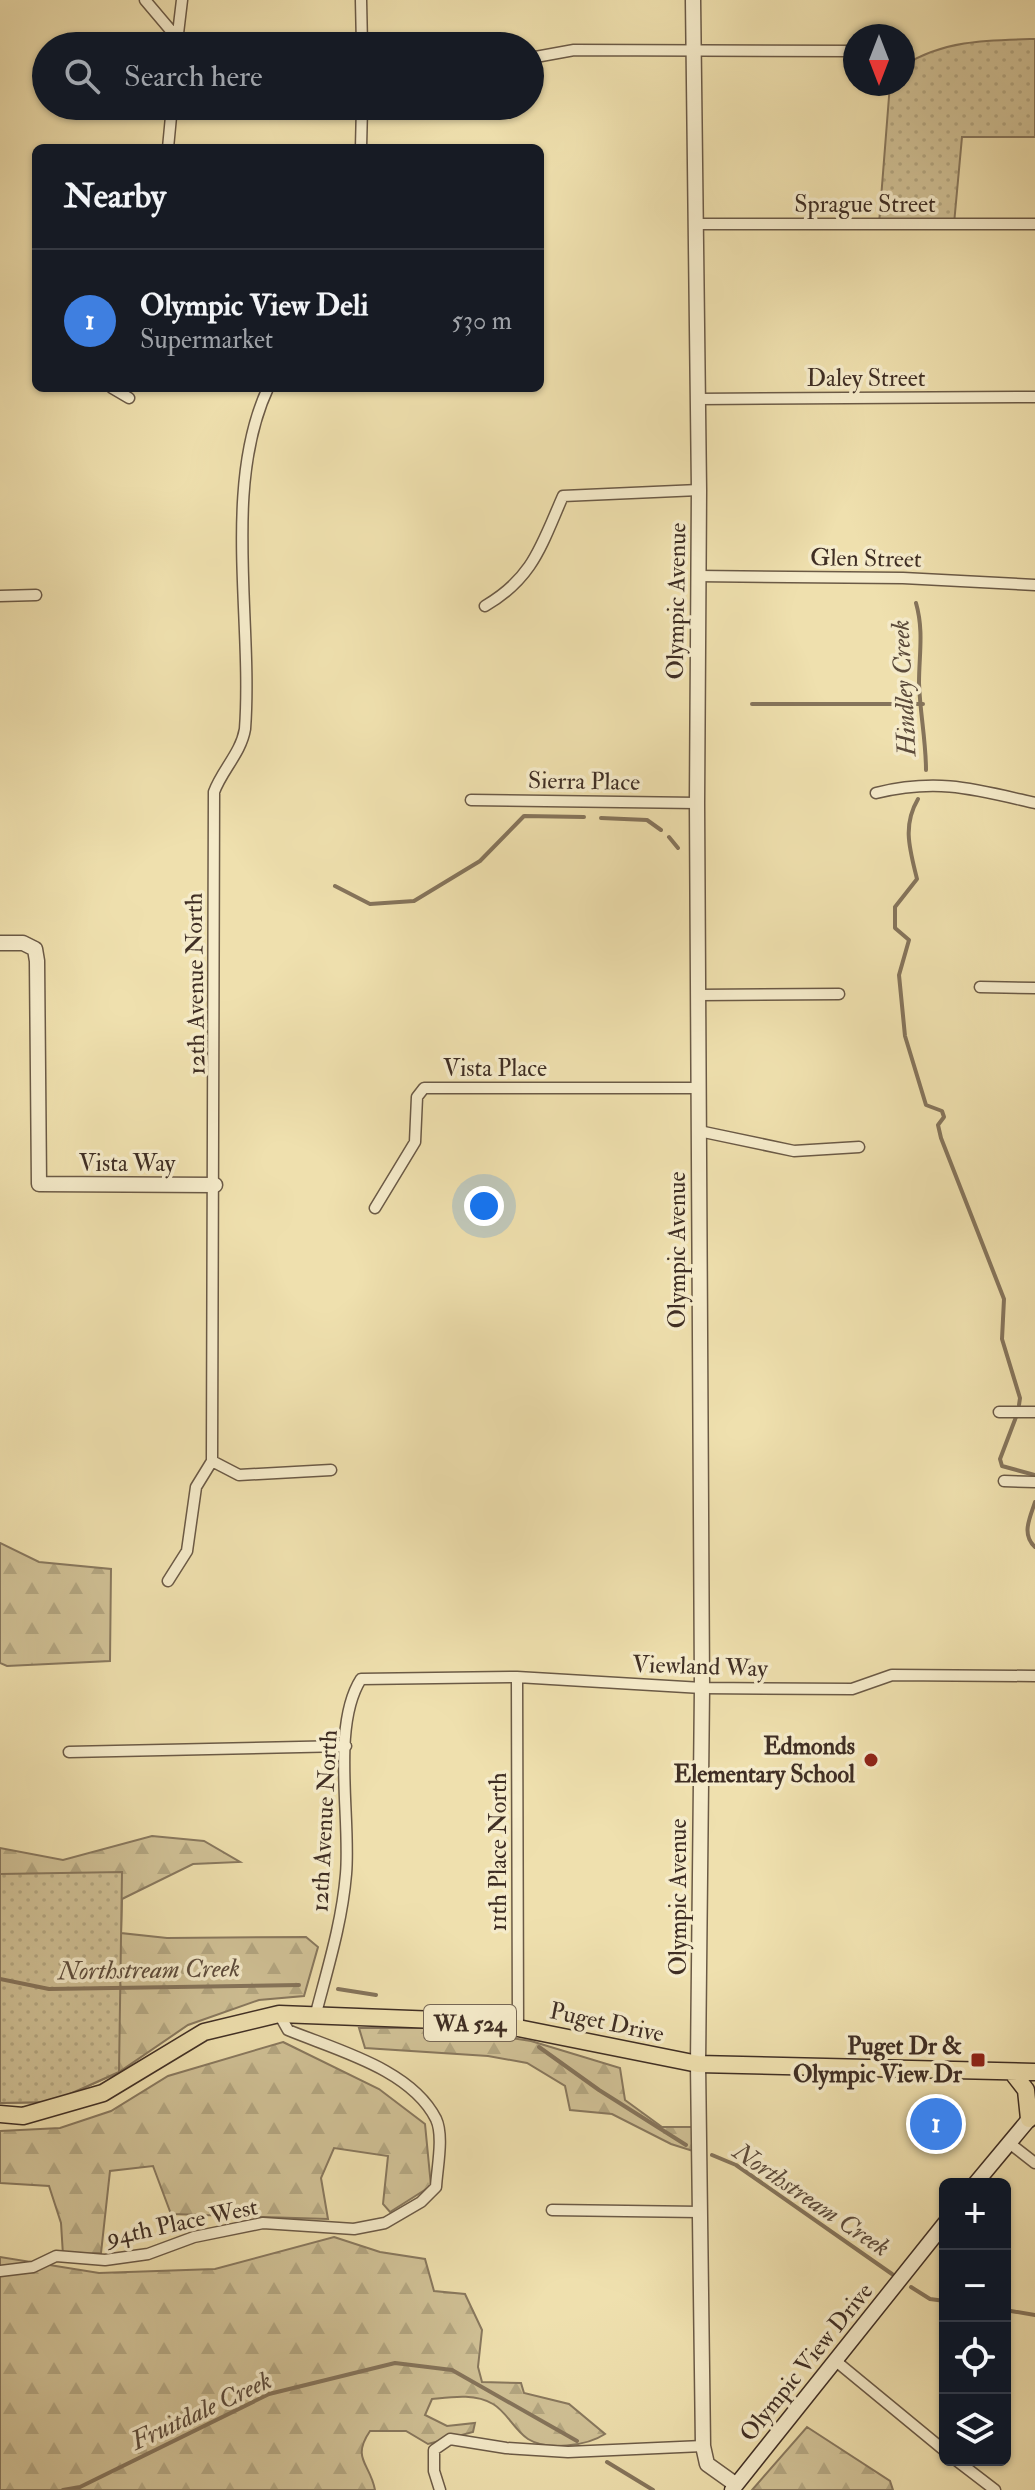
<!DOCTYPE html>
<meta charset="utf-8">
<style>
body{margin:0;font-family:"IM FELL Double Pica",serif;background:#242831;color:#f1f3f6}
.controls{position:absolute;right:24px;bottom:24px;display:grid;overflow:hidden;border-radius:12px;box-shadow:0 2px 6px #0004}
.controls button{width:72px;height:72px;display:grid;place-items:center;padding:0;border:0;border-bottom:2px solid #363941;background:#171b24;color:#f1f3f6;font:40px sans-serif}
.compass{position:absolute;left:843px;top:24px;width:72px;height:72px;border-radius:50%;background:#171b24;box-shadow:0 2px 6px #0004;rotate:180deg}
.you{position:absolute;left:484px;top:1206px;width:28px;height:28px;margin:-20px;border:6px solid #fff;border-radius:50%;background:#1a73e8;box-shadow:0 0 0 12px #1a73e833}
.badge{display:grid;place-items:center;width:52px;height:52px;border-radius:50%;background:#d93025;color:#fff;font-size:26px;font-weight:700}
.pin{position:absolute;translate:-50% -50%;border:4px solid #fff;box-shadow:0 2px 8px #0006}
.list{margin:0;padding:0;list-style:none}
h2{display:flex;justify-content:space-between;align-items:center;height:104px;margin:0;padding:0 32px;font-size:34px}
h2 small{font-size:26px;font-weight:400;color:#9ea1a6}
.list li{display:grid;grid-template-columns:52px 1fr auto;gap:24px;align-items:center;box-sizing:border-box;height:144px;padding:0 32px;border-top:2px solid #363941}
.list b{display:block;font-size:30px;white-space:nowrap}
.list p{margin:0;font-size:26px;white-space:nowrap;color:#9ea1a6}
.list em{font-size:26px;font-style:normal;color:#9ea1a6}
.icon{flex:none;width:44px;height:44px;fill:none;stroke:currentColor;stroke-width:2;stroke-linecap:round;stroke-linejoin:round}
.map{position:relative;flex:none;width:1035px;height:2490px;overflow:hidden}
.search{position:absolute;background:#171b24;box-shadow:0 2px 6px #0004;left:32px;top:32px;width:512px;height:88px;display:flex;align-items:center;gap:20px;box-sizing:border-box;padding:0 28px;border-radius:44px;color:#9ea1a6;font-size:30px}
.panel{position:absolute;background:#171b24;box-shadow:0 2px 6px #0004;left:32px;top:144px;width:512px;height:248px;border-radius:12px}
.map>svg:first-child{display:block}
.forest{fill:url(#forest-firs);stroke:#88785e;stroke-width:2}
.park{fill:url(#park-dots);stroke:#88785e;stroke-width:2}
.lines{fill:none;stroke-linecap:round;stroke-linejoin:round}
.stream{stroke:#85745b;stroke-width:4}
.minor-casing{stroke:#6b5a46;stroke-width:13}
.tertiary-casing{stroke:#6b5a46;stroke-width:17}
.secondary-casing{stroke:#3f2e24;stroke-width:17}
.primary-casing{stroke:#3f2e24;stroke-width:19}
.minor{stroke:#f5ebca;stroke-width:10}
.tertiary{stroke:#f5ebca;stroke-width:14}
.secondary{stroke:#f5ebca;stroke-width:14}
.primary{stroke:#efe0ae;stroke-width:16}
.poi-dot{fill:#8f2418;stroke:#f5ebca;stroke-width:3}
.labels{text-anchor:middle;stroke-width:7;stroke-linejoin:round;paint-order:stroke}
.shield{fill:#f5ebca;stroke:#766756;stroke-width:2}
.shield-label{font-size:22px;font-weight:bold;fill:#3f2e24}
.street-label{font-size:24px;fill:#3f2e24;stroke:#f5ebca}
.poi-label{font-size:24px;font-weight:bold;fill:#3f2e24;stroke:#f5ebca;text-anchor:end}
.water-label{font-size:26px;font-style:italic;fill:#5c4b3b;stroke:#f5ebca}
</style>
<div class="map">
<svg width="1035" height="2490" viewBox="0 0 1035 2490">
<defs>
<pattern id="forest-firs" width="22" height="20" patternUnits="userSpaceOnUse" patternTransform="scale(2)"><rect width="22" height="20" fill="#d1c297"/><path d="M5 1l3.5 6h-7zM16 11l3.5 6h-7z" fill="#b4a782"/></pattern>
<pattern id="park-dots" width="8" height="8" patternUnits="userSpaceOnUse" patternTransform="scale(2)"><rect width="8" height="8" fill="#d1c297"/><path d="M2 2h.1M6 6h.1" fill="none" stroke="#b4a782" stroke-width="1.8" stroke-linecap="round"/></pattern>
</defs>
<rect width="100%" height="100%" fill="#efe0ae"/>
<filter id="stains"><feTurbulence type="fractalNoise" baseFrequency=".0025" numOctaves="4"/><feColorMatrix values="0 0 0 0 .2 0 0 0 0 .09 0 0 0 0 .02 0 0 0 .5 -.17"/></filter>
<radialGradient id="worn" r=".72"><stop offset=".6" stop-color="#630" stop-opacity="0"/><stop offset="1" stop-color="#630" stop-opacity=".3"/></radialGradient>
<path class="forest" d="M 0,1543 L 39,1562 L 111,1569 L 110,1661 L 7,1666 L 0,1663 Z
M 152,1836 L 204,1841 L 240,1862 L 193,1864 L 122,1899 L 121,1933 L 167,1938 L 306,1937 L 318,1947 L 304,1996 L 259,2000 L 188,2025 L 119,2072 L 52,2102 L 0,2103 L 0,1848 L 63,1860 Z
M 359,2028 L 443,2028 L 531,2041 L 620,2068 L 625,2100 L 662,2127 L 699,2127 L 696,2152 L 671,2144 L 612,2114 L 570,2110 L 565,2086 L 527,2063 L 488,2056 L 365,2048 Z
M 283,2042 L 379,2089 L 425,2124 L 431,2186 L 390,2212 L 383,2204 L 388,2156 L 334,2148 L 321,2178 L 328,2219 L 171,2214 L 153,2166 L 110,2171 L 101,2253 L 63,2255 L 61,2223 L 49,2186 L 0,2183 L 0,2131 L 60,2128 L 111,2111 L 168,2076 Z
M 334,2237 L 380,2252 L 425,2259 L 434,2291 L 465,2294 L 482,2330 L 478,2367 L 482,2382 L 521,2383 L 524,2393 L 569,2404 L 605,2434 C 587,2446 547,2451 528,2439 C 514,2430 507,2412 493,2404 C 475,2393 451,2397 432,2399 L 425,2415 L 447,2426 L 475,2423 L 473,2432 L 428,2444 L 406,2431 L 370,2431 C 351,2459 370,2463 375,2490 L 0,2490 L 0,2257 L 99,2273 L 215,2269 Z
M 807,2427 L 890,2481 L 893,2490 L 752,2490 Z"/>
<path class="park" d="M 1035,39 L 1035,137 L 962,137 L 954,224 L 879,224 L 890,84 L 903,84 L 903,66 C 943,40 988,40 1035,39 Z
M 122,1872 L 119,2072 L 52,2102 L 0,2103 L 0,1874 Z"/>
<g class="lines">
<path class="stream" d="M 916,603 C 924,631 919,655 919,683 C 920,713 926,741 926,770
M 752,704 L 923,704
M 918,799 C 902,826 910,850 917,879 L 895,907 L 895,928 L 909,940 L 899,975 L 905,1036 L 926,1105 L 942,1111 L 944,1117 L 938,1125 L 941,1138 L 1004,1299 L 1002,1339 L 1020,1398 L 1019,1405
M 601,818 L 647,820 L 661,830
M 669,837 L 678,848
M 335,886 L 370,904 L 414,901 L 480,861 L 524,816 L 584,817
M 1016,1417 L 1000,1459 L 1002,1466 L 1035,1475
M 1035,1502 C 1030,1518 1021,1534 1035,1547
M 0,1979 L 49,1989 L 299,1985
M 338,1989 L 376,1995
M 539,2047 L 599,2090 L 686,2145
M 712,2155 L 736,2165 L 892,2274
M 911,2287 L 930,2299 L 945,2301
M 1005,2310 L 1035,2315
M 607,2462 L 653,2490
M 63,2490 L 80,2487 L 269,2394 L 395,2363 L 452,2370 L 577,2441"/>
<defs>
<path id="minor" d="M 145,0 L 178,39
M 361,0 L 362,46
M 177,42 L 182,0
M 530,58 L 574,50 L 855,51
M 168,148 L 172,106
M 361,148 L 362,106
M 696,224 L 1035,224
M 112,388 L 129,398
M 698,399 L 1035,397
M 697,576 L 903,578 L 1035,585
M 0,596 L 36,595
M 485,606 C 533,578 541,546 563,496 L 699,490
M 876,793 C 938,778 974,789 1035,803
M 471,800 L 697,803
M 980,987 L 1035,988
M 698,995 L 839,994
M 699,1131 L 794,1151 L 859,1147
M 375,1208 L 415,1142 L 417,1097 L 424,1088 L 700,1088
M 999,1412 L 1035,1412
M 212,1461 L 239,1475 L 331,1470
M 1004,1481 L 1035,1482
M 168,1581 L 187,1551 L 196,1487 L 212,1461 L 214,792 C 222,770 241,753 245,729 C 253,620 222,487 268,388
M 517,1677 L 518,2028
M 69,1752 L 346,1746
M 316,2013 C 328,1967 342,1922 346,1874 C 351,1818 331,1726 361,1679 L 517,1677 L 702,1688 L 852,1689 L 892,1675 L 1035,1676
M 1008,2142 L 1035,2163
M 552,2210 L 700,2212
M 0,2271 L 33,2267 L 56,2256 L 105,2260 L 148,2254 L 194,2237 L 263,2223 L 354,2229 L 385,2223 L 421,2202 L 436,2187 C 437,2168 444,2136 436,2119 C 411,2069 336,2050 288,2030 L 279,2014
M 837,2362 L 945,2451
M 956,2460 L 995,2490
M 440,2490 L 434,2471 L 434,2450 L 450,2439 L 506,2448 L 568,2452 L 703,2446"/>
<path id="tertiary" d="M 693,0 L 699,490 L 697,803 L 702,1688 L 698,2064 L 703,2446 L 707,2464 L 735,2484
M 0,943 L 23,943 L 35,949 L 37,961 L 39,1184 L 215,1185"/>
<path id="secondary" d="M 975,2184 L 1035,2112
M 732,2490 L 945,2223"/>
<path id="primary" d="M 1012,2072 L 1026,2090 L 1029,2119
M 0,2114 L 23,2116 L 103,2093 L 204,2032 L 279,2014 L 438,2020 L 518,2028 L 698,2064 L 1035,2072"/>
</defs>
<use href="#minor" class="minor-casing"/>
<use href="#tertiary" class="tertiary-casing"/>
<use href="#secondary" class="secondary-casing"/>
<use href="#primary" class="primary-casing"/>
<use href="#minor" class="minor"/>
<use href="#tertiary" class="tertiary"/>
<use href="#secondary" class="secondary"/>
<use href="#primary" class="primary"/>
</g>
<g class="poi-dot">
<circle cx="871" cy="1760" r="8"/>
<rect x="970" y="2052" width="16" height="16" rx="4"/>
</g>
<g class="labels">
<rect class="shield" x="424" y="2005" width="92" height="36" rx="6"/>
<g class="shield-label">
<text x="470" y="2031">WA 524</text>
</g>
<g class="street-label">
<text x="865" y="212">Sprague Street</text>
<text x="866" y="386">Daley Street</text>
<text transform="translate(866 558) rotate(1)" y="8">Glen Street</text>
<text transform="translate(676 601) rotate(-89)" y="8">Olympic Avenue</text>
<text transform="translate(584 781) rotate(1)" y="8">Sierra Place</text>
<text transform="translate(195 984) rotate(-91)" y="8">12th Avenue North</text>
<text x="495" y="1076">Vista Place</text>
<text x="127" y="1171">Vista Way</text>
<text transform="translate(677 1250) rotate(-90)" y="8">Olympic Avenue</text>
<text transform="translate(700 1666) rotate(2)" y="8">Viewland Way</text>
<text transform="translate(324 1821) rotate(-87)" y="8">12th Avenue North</text>
<text transform="translate(498 1852) rotate(-90)" y="8">11th Place North</text>
<text transform="translate(678 1897) rotate(-90)" y="8">Olympic Avenue</text>
<text transform="translate(607 2022) rotate(12)" y="8">Puget Drive</text>
<text transform="translate(182 2222) rotate(-12)" y="8">94th Place West</text>
<text transform="translate(806 2362) rotate(-51)" y="8">Olympic View Drive</text>
</g>
<g class="poi-label">
<text x="855" y="1754">Edmonds<tspan x="855" dy="28">Elementary School</tspan></text>
<text x="962" y="2054">Puget Dr &amp;<tspan x="962" dy="28">Olympic View Dr</tspan></text>
</g>
<g class="water-label">
<text transform="translate(903 688) rotate(-93)" y="9">Hindley Creek</text>
<text transform="translate(149 1969) rotate(-1)" y="9">Northstream Creek</text>
<text transform="translate(812 2199) rotate(34)" y="9">Northstream Creek</text>
<text transform="translate(201 2410) rotate(-25)" y="9">Fruitdale Creek</text>
</g>
</g>
<rect width="100%" height="100%" filter="url(#stains)"/>
<rect width="100%" height="100%" fill="url(#worn)"/>
</svg>
<div class="controls">
<button>+</button>
<button>−</button>
<button><svg class="icon" aria-label="locate" viewBox="0 0 24 24"><circle cx="12" cy="12" r="6"/><path d="M12 2v4M12 18v4M2 12h4M18 12h4"/></svg></button>
<button><svg class="icon" aria-label="layers" viewBox="0 0 24 24"><path d="M12 4l9 5-9 5-9-5zM3 14l9 5 9-5"/></svg></button>
</div>
<svg class="compass" viewBox="-18 -18 36 36"><path d="M0-13l5 13h-10z" fill="#e53935"/><path d="M0 13l5-13h-10z" fill="#9ea1a6"/></svg>
<div class="you"></div>
<div class="pin badge" style="left:936px;top:2124px;background:#3f7fe0">1</div>
<div class="search"><svg class="icon" aria-label="search" viewBox="0 0 24 24"><circle cx="10" cy="10" r="6"/><path d="M15 15l6 6"/></svg>Search here</div>
<section class="panel">
<h2>Nearby<small></small></h2>
<ul class="list">
<li><span class="badge" style="background:#3f7fe0">1</span><div><b>Olympic View Deli</b><p>Supermarket</p></div><em>530 m</em></li>
</ul>
</section>
</div>
